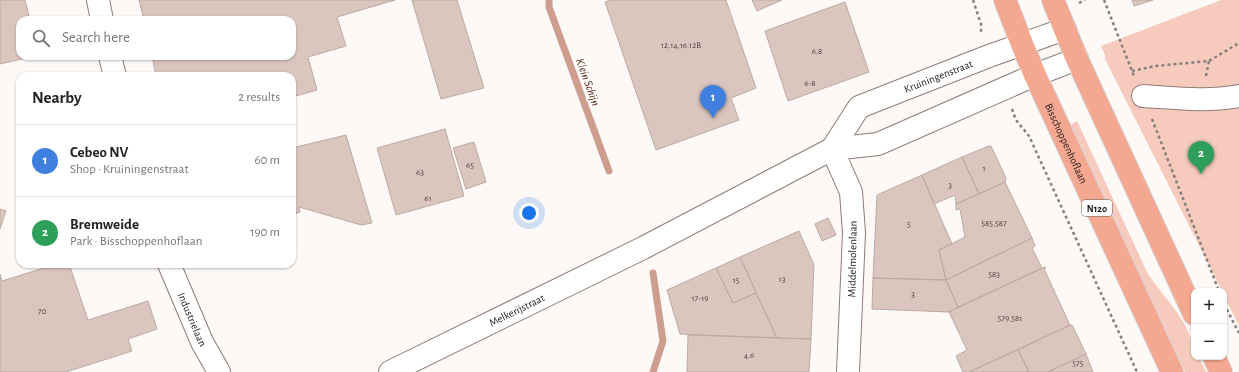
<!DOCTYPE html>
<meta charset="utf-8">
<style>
body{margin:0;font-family:"Alegreya Sans",sans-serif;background:#f6f6f6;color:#222}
.controls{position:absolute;right:12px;bottom:12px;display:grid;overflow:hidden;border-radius:8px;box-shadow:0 1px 3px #0004}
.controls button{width:36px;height:36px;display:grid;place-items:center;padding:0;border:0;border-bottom:1px solid #e0e0e0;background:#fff;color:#222;font:20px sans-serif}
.you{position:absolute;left:529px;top:213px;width:14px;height:14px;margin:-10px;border:3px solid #fff;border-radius:50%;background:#1a73e8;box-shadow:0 0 0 6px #1a73e833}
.badge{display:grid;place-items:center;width:26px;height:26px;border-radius:50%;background:#2f7283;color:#fff;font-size:13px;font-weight:700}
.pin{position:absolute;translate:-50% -33px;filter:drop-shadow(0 1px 2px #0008)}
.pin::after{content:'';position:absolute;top:21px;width:14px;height:12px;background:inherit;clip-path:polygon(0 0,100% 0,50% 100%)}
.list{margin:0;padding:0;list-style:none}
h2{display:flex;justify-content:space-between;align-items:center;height:52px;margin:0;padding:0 16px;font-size:17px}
h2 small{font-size:13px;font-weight:400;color:#767676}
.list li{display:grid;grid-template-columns:26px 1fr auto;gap:12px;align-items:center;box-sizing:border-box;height:72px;padding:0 16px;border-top:1px solid #e0e0e0}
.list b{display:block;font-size:15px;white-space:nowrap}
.list p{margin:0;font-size:13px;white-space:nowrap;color:#767676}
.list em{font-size:13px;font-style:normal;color:#767676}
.icon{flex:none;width:22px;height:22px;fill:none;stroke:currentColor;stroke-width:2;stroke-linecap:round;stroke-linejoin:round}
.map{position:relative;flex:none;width:1239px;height:372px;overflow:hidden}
.search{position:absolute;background:#fff;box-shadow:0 1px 3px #0004;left:16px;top:16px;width:280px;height:44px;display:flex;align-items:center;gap:10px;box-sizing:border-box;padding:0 14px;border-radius:12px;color:#767676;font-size:15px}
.panel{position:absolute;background:#fff;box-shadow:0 1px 3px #0004;left:16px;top:72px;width:280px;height:196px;border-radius:12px}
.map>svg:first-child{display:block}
.green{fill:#f6cbbe}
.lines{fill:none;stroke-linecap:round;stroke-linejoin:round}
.stream{stroke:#cd9e8f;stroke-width:7}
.building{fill:#dbc6bf;stroke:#bea9a3}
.minor-casing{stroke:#8e7b75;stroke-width:24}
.major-casing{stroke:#d7d5d5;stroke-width:24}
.path{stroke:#857f7d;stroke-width:2.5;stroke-dasharray:3 3;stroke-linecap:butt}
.minor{stroke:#fff;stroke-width:22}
.major{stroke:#f4a791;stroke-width:22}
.labels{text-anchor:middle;stroke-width:3.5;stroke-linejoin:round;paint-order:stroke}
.number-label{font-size:9px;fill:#4e4340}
.shield{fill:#fff;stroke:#625d5b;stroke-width:1}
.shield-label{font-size:10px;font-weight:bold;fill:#1f1715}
.street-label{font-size:11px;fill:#1f1715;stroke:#fff}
.water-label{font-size:12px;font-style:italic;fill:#511805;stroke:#fff}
</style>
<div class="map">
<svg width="1239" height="372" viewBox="0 0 1239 372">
<rect width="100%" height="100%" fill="#fdf9f7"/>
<path class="green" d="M 1221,0 L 1239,0 L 1239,326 L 1224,296 L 1224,291 L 1222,291 L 1104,57 L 1106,57 L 1101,46 Z
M 1077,121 L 1147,272 C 1164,300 1194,323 1194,357 L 1199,357 L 1206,372 L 1185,372 L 1070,125 Z"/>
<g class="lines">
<path class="stream" d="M 549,0 L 549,7 L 609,171
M 653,372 L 663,341 L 653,273"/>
</g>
<path class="building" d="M 0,0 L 25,0 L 30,20 L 20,20 L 20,56 L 35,56 L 0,64 Z
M 139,0 L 395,0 L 337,17 L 346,46 L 308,57 L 317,90 L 292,97 L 292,76 L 156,76 L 152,56 L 292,56 L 292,20 L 144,20 Z
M 412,0 L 457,0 L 484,88 L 441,99 Z
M 611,0 L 726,0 L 756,88 L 731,98 L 739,120 L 656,150 L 605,2 Z
M 752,0 L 782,0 L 757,11 Z
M 1132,0 L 1153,0 L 1134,6 Z
M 845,2 L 869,72 L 788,101 L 765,31 Z
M 445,129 L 464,196 L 396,215 L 377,148 Z
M 346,135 L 372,223 L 361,225 L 299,207 L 300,212 L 292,215 L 292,148 Z
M 474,142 L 486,182 L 466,189 L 453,148 Z
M 989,146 L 991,146 L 1006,178 L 1005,182 L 979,194 L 962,157 Z
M 962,157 L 979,194 L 956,204 L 955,195 L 934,204 L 922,175 Z
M 922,175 L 952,244 L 939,250 L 946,280 L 873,278 L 877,195 Z
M 1005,182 L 1032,238 L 946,280 L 939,250 L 965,237 L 960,209 L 956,210 L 956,204 Z
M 0,209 L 6,211 L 0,229 Z
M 828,218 L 836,235 L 822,241 L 815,224 Z
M 799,231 L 814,265 L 811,339 L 777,338 L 740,257 Z
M 1032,238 L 1035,246 L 1032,248 L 1042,268 L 958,307 L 946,280 Z
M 740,257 L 756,293 L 733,303 L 716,268 Z
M 57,264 L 69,264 L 88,320 L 148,301 L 157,329 L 128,339 L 132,351 L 66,372 L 0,372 L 0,274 L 2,281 Z
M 1045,267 L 1046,268 L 1044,269 L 1070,325 L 969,372 L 963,372 L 956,356 L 967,350 L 949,312 Z
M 716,268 L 733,303 L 756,293 L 777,338 L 680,334 L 667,290 Z
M 873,278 L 946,280 L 958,307 L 949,312 L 872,309 Z
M 1070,325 L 1072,325 L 1086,354 L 1048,372 L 1029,372 L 1018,350 Z
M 688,335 L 811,339 L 809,372 L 687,372 Z
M 1018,350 L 1029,372 L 969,372 Z
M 1086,354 L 1093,372 L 1048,372 Z"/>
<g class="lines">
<defs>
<g id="minor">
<path d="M 98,0 L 102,20"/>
<path d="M 110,56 L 115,76"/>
<path d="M 1143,96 C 1175,98 1207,102 1239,96"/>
<path id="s1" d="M 832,149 L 859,107 L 989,56 L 1065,29"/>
<path d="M 832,149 L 851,192 L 854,233 L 848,372"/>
<path id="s2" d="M 169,264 L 202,342 L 219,372"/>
<path id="s3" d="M 390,372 L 643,248 L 832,149 L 878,144 L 1035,75 L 1077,59"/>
</g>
<g id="major">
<path id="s4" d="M 1005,0 L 1022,44 L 1035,75 L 1172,372"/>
<path d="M 1053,0 L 1077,59 L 1194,314"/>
<path d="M 1214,357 L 1221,372"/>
</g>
</defs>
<use href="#minor" class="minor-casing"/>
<use href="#major" class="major-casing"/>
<path class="path" d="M 973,0 L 981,24 L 981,34
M 1104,0 L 1134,76
M 1079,3 L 1085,0
M 1132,71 L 1155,66 L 1209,61 L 1239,43
M 1206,76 L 1209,61
M 1012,109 L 1016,120 L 1029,136 L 1137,372
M 1152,119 L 1219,291
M 1224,304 L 1239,333"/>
<use href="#minor" class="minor"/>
<use href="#major" class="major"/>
</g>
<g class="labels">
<g class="number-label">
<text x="681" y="48">12,14,16,12B</text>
<text x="817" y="54">6,8</text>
<text x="810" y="86">6-8</text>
<text x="470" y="168">65</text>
<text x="984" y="171">1</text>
<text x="420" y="175">63</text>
<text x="950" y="188">3</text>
<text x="428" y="201">61</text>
<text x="994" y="226">585,587</text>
<text x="909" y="227">5</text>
<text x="994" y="277">583</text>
<text x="782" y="282">13</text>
<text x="736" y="283">15</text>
<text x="913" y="297">3</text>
<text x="700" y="301">17-19</text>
<text x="42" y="314">70</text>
<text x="1010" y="321">579,581</text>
<text x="749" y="358">4,6</text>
<text x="1078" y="366">575</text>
</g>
<rect class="shield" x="1082" y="200" width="30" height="16" rx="3"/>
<g class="shield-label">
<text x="1097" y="212">N120</text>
</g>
<g class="street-label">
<text dy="4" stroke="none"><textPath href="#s1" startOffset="135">Kruiningenstraat</textPath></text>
<text dy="4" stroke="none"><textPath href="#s4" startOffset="156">Bisschoppenhoflaan</textPath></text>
<text transform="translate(852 259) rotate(-89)" y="4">Middelmolenlaan</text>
<text dy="4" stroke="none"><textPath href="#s3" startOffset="141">Melkerijstraat</textPath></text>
<text dy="4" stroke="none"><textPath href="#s2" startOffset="60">Industrielaan</textPath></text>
</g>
<g class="water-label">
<text transform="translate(588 82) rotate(70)" y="4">Klein Schijn</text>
</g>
</g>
</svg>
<div class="controls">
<button>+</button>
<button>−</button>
</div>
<div class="you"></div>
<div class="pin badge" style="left:713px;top:118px;background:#3f7fe0">1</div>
<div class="pin badge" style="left:1201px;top:174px;background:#2e9e5b">2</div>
<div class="search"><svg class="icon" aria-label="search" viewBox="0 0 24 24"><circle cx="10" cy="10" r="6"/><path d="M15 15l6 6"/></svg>Search here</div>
<section class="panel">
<h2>Nearby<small>2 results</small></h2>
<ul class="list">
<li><span class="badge" style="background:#3f7fe0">1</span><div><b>Cebeo NV</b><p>Shop · Kruiningenstraat</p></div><em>60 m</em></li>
<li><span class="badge" style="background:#2e9e5b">2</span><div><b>Bremweide</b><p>Park · Bisschoppenhoflaan</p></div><em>190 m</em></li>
</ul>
</section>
</div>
